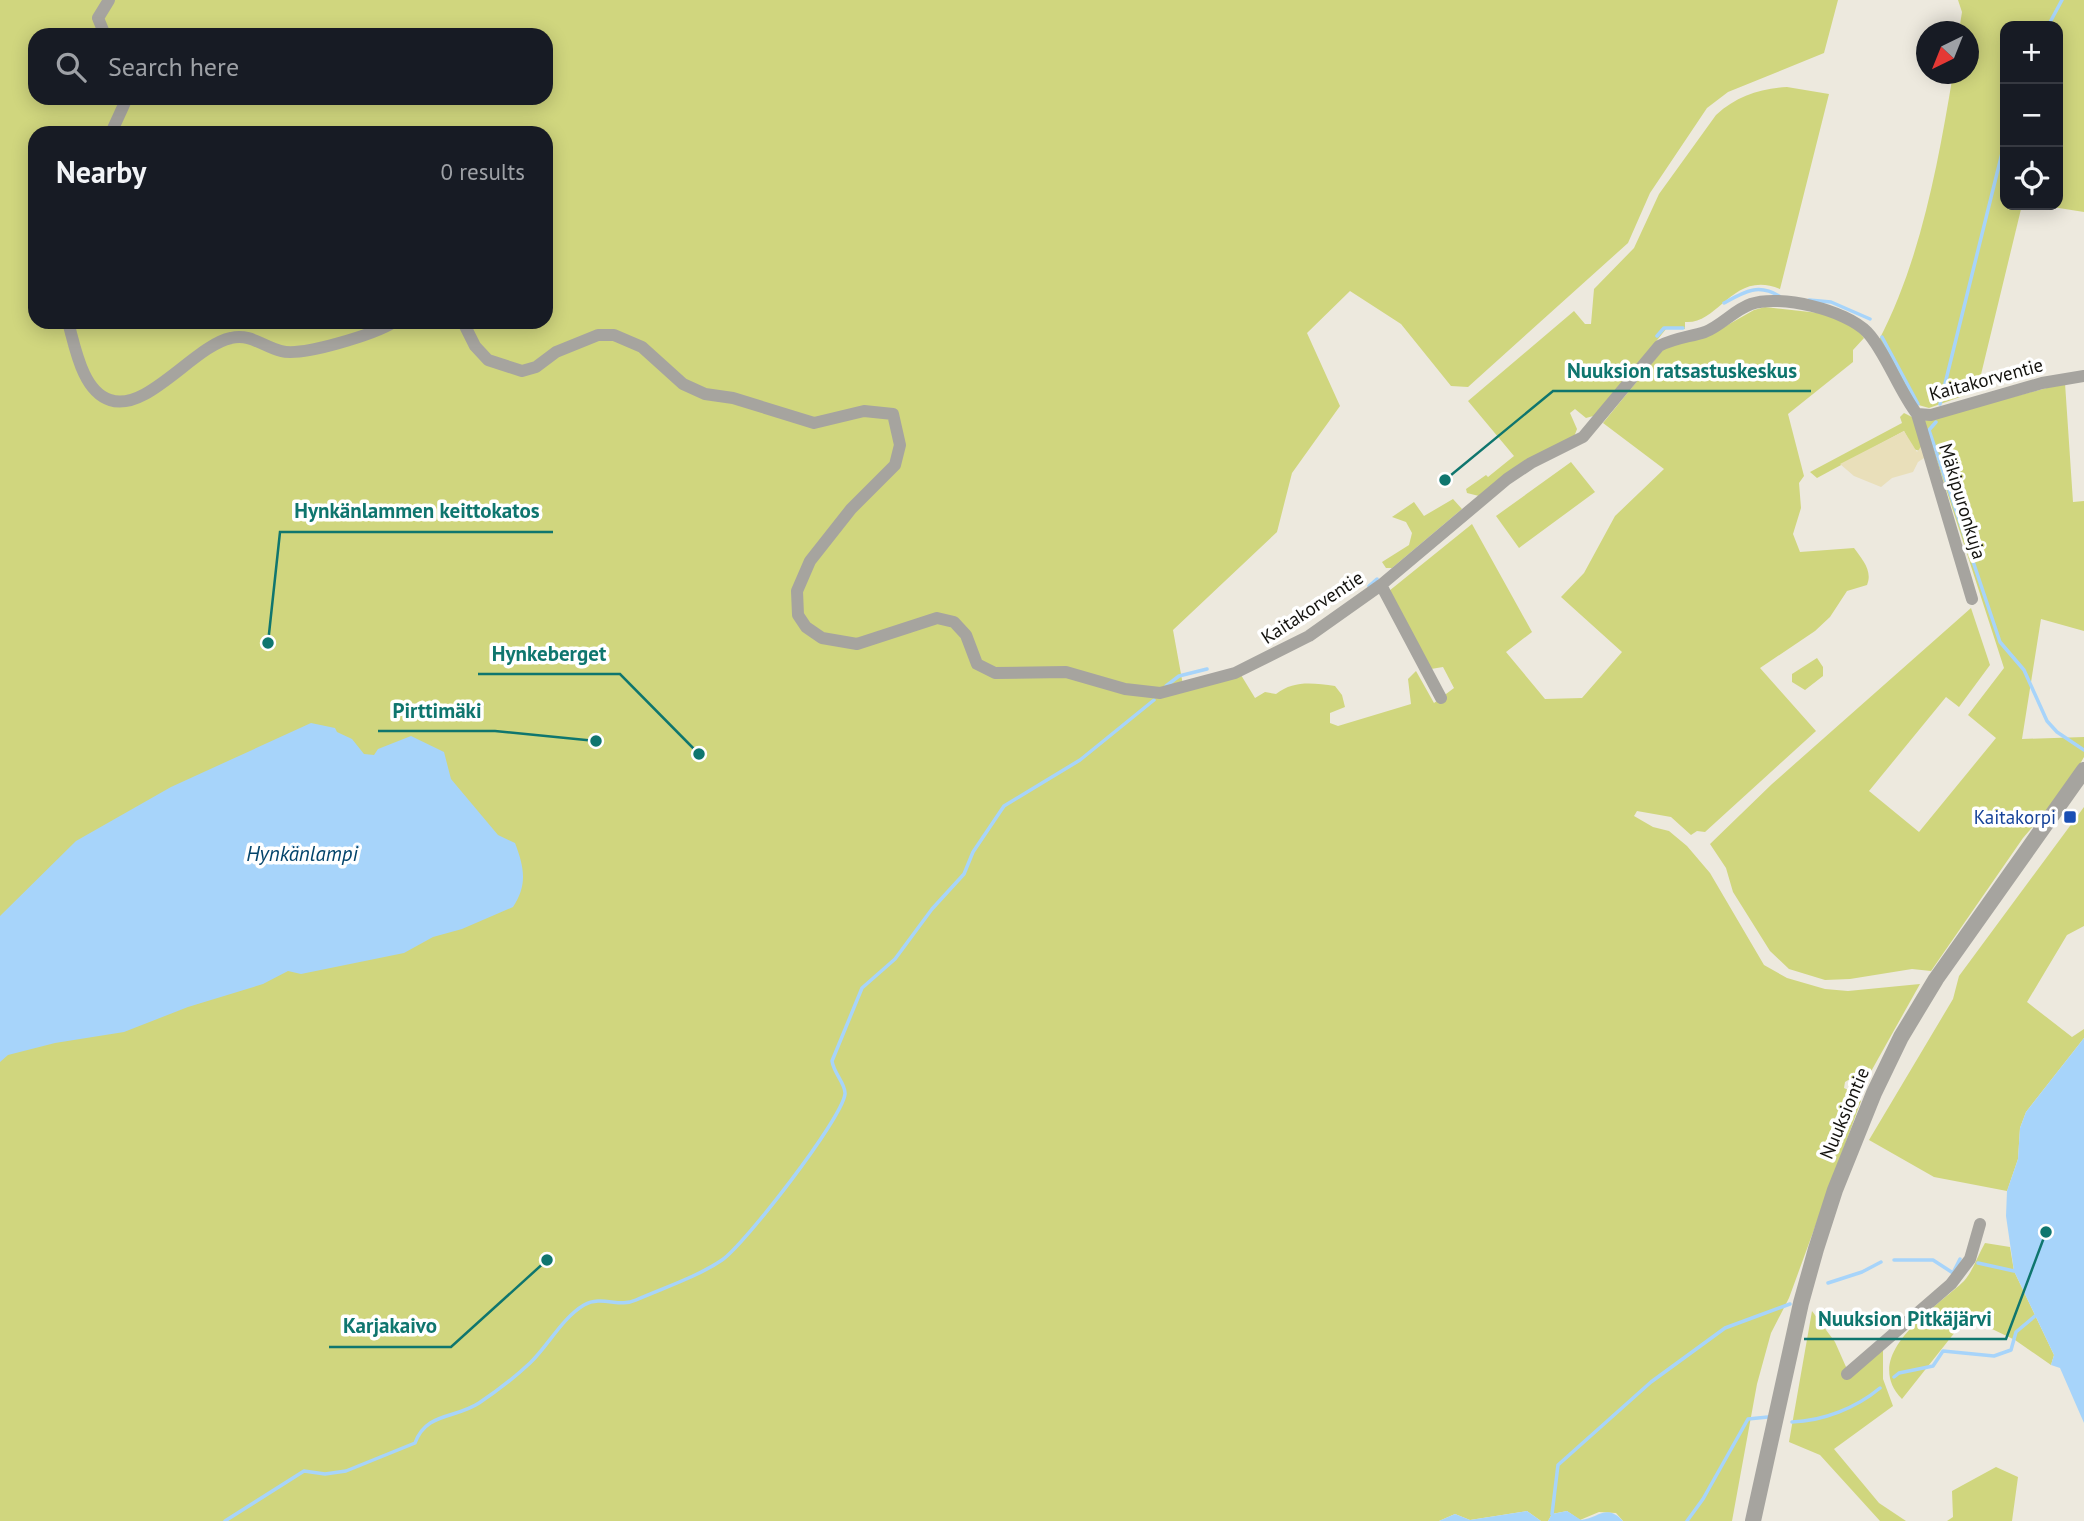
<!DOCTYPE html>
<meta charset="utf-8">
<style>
body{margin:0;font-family:"PT Sans",sans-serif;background:#20242c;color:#f1f3f6}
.controls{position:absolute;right:21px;top:21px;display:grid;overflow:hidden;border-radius:14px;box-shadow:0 4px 18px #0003}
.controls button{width:63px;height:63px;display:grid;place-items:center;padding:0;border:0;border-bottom:2px solid #363941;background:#171b24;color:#f1f3f6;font:35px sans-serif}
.compass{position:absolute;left:1916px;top:21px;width:63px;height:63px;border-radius:50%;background:#171b24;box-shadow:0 4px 18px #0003;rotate:223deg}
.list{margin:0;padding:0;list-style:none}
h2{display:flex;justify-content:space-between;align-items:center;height:91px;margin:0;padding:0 28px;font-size:30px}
h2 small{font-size:23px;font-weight:400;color:#9ea1a6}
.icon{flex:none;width:38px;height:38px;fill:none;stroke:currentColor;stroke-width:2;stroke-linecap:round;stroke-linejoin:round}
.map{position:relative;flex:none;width:2084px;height:1521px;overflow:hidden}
.search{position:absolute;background:#171b24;box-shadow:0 4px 18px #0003;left:28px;top:28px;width:525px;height:77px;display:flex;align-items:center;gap:18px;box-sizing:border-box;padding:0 24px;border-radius:21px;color:#9ea1a6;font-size:26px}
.panel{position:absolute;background:#171b24;box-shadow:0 4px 18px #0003;left:28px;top:126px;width:525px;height:203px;border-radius:21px}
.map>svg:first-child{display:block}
.green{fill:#d0d67e;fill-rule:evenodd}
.sand{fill:#e9dfba}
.water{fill:#a7d4fa}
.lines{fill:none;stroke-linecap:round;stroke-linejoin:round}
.stream{stroke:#a7d4fa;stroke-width:3.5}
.minor{stroke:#a6a49f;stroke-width:12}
.tertiary{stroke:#a6a49f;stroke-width:16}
.transit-dot{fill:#1a4fb4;stroke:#fff;stroke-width:2.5}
.labels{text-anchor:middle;stroke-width:7;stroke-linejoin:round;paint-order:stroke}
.street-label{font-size:19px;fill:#14130f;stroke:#fff}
.transit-label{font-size:19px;fill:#164399;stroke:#fff;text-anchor:end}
.water-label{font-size:21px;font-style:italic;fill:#03446b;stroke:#fff}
.leader{fill:none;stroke:#0f766e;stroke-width:2.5}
.callout-dot{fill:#0f766e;stroke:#fff;stroke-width:2.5}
.callout-label{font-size:21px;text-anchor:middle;font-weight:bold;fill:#0f766e;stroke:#fff;stroke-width:7;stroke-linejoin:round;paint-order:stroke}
</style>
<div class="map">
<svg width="2084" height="1521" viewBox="0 0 2084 1521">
<rect width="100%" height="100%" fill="#ede9de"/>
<path class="green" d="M 0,0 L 1838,0 L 1824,53 L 1728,92 L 1707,108 L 1650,193 L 1628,243 L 1468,387 L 1451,386 L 1401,324 L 1350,291 L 1307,333 L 1340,406 L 1292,473 L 1277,532 L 1173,630 L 1183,685 L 1241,675 L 1255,698 L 1265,692 L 1276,694 C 1294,680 1313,683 1335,686 L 1342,695 L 1345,707 L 1330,713 L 1330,723 L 1338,726 L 1411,704 L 1408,679 L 1416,671 L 1434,703 L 1454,688 L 1443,667 L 1431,669 L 1389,591 L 1472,524 L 1532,632 L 1506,652 L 1545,699 L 1582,698 L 1622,652 L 1561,597 L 1584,573 L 1615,516 L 1664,469 L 1603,423 L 1665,347 L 1710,335 L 1754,310 L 1765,307 L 1819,313 L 1851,322 L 1864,338 L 1853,350 L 1853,362 L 1788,414 L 1804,476 L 1799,483 L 1801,508 L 1793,534 L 1800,552 L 1854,548 C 1862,559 1873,571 1867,585 L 1847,591 L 1830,617 L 1815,631 L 1760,668 L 1816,731 L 1705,832 L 1697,831 L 1691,835 L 1671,817 L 1637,811 L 1634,816 L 1653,827 L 1669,831 L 1687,846 L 1710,873 L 1764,965 L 1787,978 L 1825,989 L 1848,991 L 1920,984 L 1869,1075 L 1853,1077 L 1845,1082 L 1844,1088 L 1857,1094 L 1861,1101 L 1789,1298 L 1771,1333 L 1757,1384 L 1732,1521 L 1623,1521 L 1616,1513 L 1599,1512 L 1580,1520 L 1567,1511 L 1552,1514 L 1548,1521 L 1541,1521 L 1527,1511 L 1470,1520 L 1455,1514 L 1439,1521 L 0,1521 ZM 35,35 L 546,35 L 546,98 L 35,98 ZM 35,133 L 546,133 L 546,322 L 35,322 Z
M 1958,0 L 2084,0 L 2084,212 L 2040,205 L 2058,205 L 2058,26 L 2005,26 L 2005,205 L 2022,205 L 1977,391 L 1929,408 L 1915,404 L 1879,340 C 1921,259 1938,164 1953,74 L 1968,74 L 1968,32 L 1959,31 L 1962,12 Z
M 1787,87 L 1829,94 L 1780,289 C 1733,269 1719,325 1685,322 L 1685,329 L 1666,329 L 1597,415 L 1586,418 L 1575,409 L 1570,413 L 1577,429 L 1574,437 L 1479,496 L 1467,493 L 1466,489 L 1486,475 L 1488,477 L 1514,456 L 1468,401 L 1574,311 L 1585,324 L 1591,324 L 1594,289 L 1634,248 L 1659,194 L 1716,115 C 1737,96 1759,89 1787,87 Z
M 2065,383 L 2073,502 L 2084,501 L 2084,631 L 2041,619 L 2022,739 L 2084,737 L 2084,757 L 2067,787 L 2023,838 L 1931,971 L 1912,969 L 1850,979 L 1825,980 L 1789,969 L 1770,951 L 1733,892 L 1726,868 L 1710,844 L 1772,784 L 1971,608 L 1990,665 L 1959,707 L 1946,697 L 1869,791 L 1919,832 L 1996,738 L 1968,715 L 2004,668 L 1924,421 Z
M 1904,413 L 1912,417 L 1923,444 L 1920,451 L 1913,449 L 1904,431 L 1817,478 L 1810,472 L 1902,423 L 1900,417 Z
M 1571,462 L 1595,492 L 1519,548 L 1496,516 Z
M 1453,499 L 1462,509 L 1392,568 L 1386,568 L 1382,562 L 1409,545 L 1412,533 L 1406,522 L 1392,517 L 1414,502 L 1424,516 Z
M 1817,658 L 1823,667 L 1823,676 L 1805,690 L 1792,682 L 1792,674 Z
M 2084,807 L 2084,926 L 2067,935 L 2027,1002 L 2072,1037 L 2084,1029 L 2084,1038 L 2026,1112 L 2020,1128 L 2018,1159 L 2007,1191 L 1934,1177 L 1869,1140 L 1953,999 L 1959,976 Z
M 1985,1243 L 2010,1247 L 2014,1271 L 2054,1355 L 2051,1365 L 2015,1340 L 1967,1317 L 1902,1399 C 1859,1354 1936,1308 1964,1281 C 1973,1271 1978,1255 1985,1243 Z
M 1812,1311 L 1835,1342 L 1850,1376 L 1883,1349 L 1883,1379 L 1893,1406 L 1834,1449 L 1879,1503 L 1906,1521 L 1880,1521 L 1820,1455 L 1789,1442 Z
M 1996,1467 L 2018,1477 L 2012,1521 L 1947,1521 L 1953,1517 L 1952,1491 Z"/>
<path class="sand" d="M 1904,431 L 1917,452 L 1923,444 L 1927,456 L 1918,462 L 1913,472 L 1892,478 L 1881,487 L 1854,476 L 1840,464 Z"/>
<path class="water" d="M 311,723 L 335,728 L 337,732 L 352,739 L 364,754 L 374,755 L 378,749 L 411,736 L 444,752 L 451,779 L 498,835 L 515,843 C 524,867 528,884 513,907 L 462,929 L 433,937 L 404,953 L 301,974 L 288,971 L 263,984 L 188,1007 L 124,1032 L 55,1043 L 8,1055 L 0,1062 L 0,916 L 76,841 L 171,787 Z
M 2084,1038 L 2084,1423 L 2060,1368 L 2051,1365 L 2054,1355 L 2014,1271 L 2006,1216 L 2007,1191 L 2018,1159 L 2020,1128 L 2026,1112 Z
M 1527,1511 L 1541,1521 L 1439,1521 L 1455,1514 L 1470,1520 Z
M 1567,1511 L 1581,1520 C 1599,1518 1606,1503 1623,1521 L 1548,1521 L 1552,1514 Z"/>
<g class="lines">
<path class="stream" d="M 2048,26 L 2062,0
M 1809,300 L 1831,302 L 1870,319
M 1724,303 C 1744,292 1758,283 1779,296
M 1657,336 L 1664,328 L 1683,328
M 1882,337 L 1918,404
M 1940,404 L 2005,141
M 1936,422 L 1929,430 L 2000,642 L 2024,670 L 2047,721 L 2057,732 L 2084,750
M 1369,586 L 1377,579
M 1166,686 L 1179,676 L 1207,669
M 1894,1260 L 1933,1260 L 1953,1273 L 1960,1259
M 1978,1263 L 2014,1271
M 1828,1283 L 1862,1272 L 1881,1262
M 1894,1377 L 1899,1373 L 1933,1366 L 1943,1351 L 1994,1356 L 2011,1350 L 2016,1332 L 2035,1316
M 1792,1422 C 1823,1421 1856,1408 1880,1388
M 1552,1514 L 1558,1465 L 1651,1382 L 1725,1328 L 1790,1304
M 225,1521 L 304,1471 L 325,1474 L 346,1471 L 415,1443 C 426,1412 455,1419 479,1403 C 497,1391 514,1378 530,1363 C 548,1346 562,1318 584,1305 C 602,1295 619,1308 636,1300 C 663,1288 697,1277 722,1260 C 745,1244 842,1119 845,1094 C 846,1084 834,1074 832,1061 L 862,988 L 895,959 L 932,909 L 964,874 L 973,852 L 1004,806 L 1080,760 L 1154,700
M 1687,1521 L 1703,1499 L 1748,1419 L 1768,1417"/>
<path class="minor" d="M 105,35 L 98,18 L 109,0
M 111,133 L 127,98
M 68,322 C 75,346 82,391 110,400 C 147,413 195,345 231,338 C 250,333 264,347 281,351 C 302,357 375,334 394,322
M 463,322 L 475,346 L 488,360 L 522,371 L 536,367 L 556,352 L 598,335 L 614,335 L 642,347 L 683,384 L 705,394 L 733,398 L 814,423 L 864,411 L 893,414 L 900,445 L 895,465 L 851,509 L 810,561 L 797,591 L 798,615 L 806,627 L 822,638 L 857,644 L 937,618 L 954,622 L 966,635 L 977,664 L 995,673 L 1066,672 L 1125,689 L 1160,693 L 1235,673 L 1309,636 L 1381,585 L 1507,479 L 1531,463 L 1583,437 L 1659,346 C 1674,338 1689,337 1705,332 C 1721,326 1734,310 1751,304 C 1780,294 1846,310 1867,332 C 1885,351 1899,391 1917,414 L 1931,415 L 2042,383 L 2084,376
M 1917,414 L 1972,599
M 1381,585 L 1441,698
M 1847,1374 L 1951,1284 L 1970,1259 L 1980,1224"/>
<path class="tertiary" d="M 1753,1521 L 1801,1303 L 1816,1249 L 1835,1190 L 1874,1093 L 1901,1037 L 1936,979 L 2084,770"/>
</g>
<rect class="transit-dot" x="2063" y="810" width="14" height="14" rx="3.5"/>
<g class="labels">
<g class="street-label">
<text transform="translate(1986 379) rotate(-15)" y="7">Kaitakorventie</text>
<text transform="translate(1963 501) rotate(73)" y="7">Mäkipuronkuja</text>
<text transform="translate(1312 607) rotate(-33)" y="7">Kaitakorventie</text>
<text transform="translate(1844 1113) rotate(-67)" y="7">Nuuksiontie</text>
</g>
<g class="transit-label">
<text x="2056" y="824">Kaitakorpi</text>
</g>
<g class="water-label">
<text x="302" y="861">Hynkänlampi</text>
</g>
</g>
<path class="leader" d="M1445 480L1553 391H1811M268 643L280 532H553M699 754L620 674H478M596 741L495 731H378M2046 1232L2006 1339H1804M547 1260L451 1347H329"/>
<g class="callout-dot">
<circle cx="1445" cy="480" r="7"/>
<circle cx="268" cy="643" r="7"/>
<circle cx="699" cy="754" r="7"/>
<circle cx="596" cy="741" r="7"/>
<circle cx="2046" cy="1232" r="7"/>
<circle cx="547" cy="1260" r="7"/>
</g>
<g class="callout-label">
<text x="1682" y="378">Nuuksion ratsastuskeskus</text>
<text x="417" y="518">Hynkänlammen keittokatos</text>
<text x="549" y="661">Hynkeberget</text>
<text x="437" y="718">Pirttimäki</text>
<text x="1905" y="1326">Nuuksion Pitkäjärvi</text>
<text x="390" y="1333">Karjakaivo</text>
</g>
</svg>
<div class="controls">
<button>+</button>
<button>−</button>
<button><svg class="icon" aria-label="locate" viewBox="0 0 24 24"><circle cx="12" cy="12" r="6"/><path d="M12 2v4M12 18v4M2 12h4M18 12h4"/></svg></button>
</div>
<svg class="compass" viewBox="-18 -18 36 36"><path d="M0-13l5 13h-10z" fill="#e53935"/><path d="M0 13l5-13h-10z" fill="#9ea1a6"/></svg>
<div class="search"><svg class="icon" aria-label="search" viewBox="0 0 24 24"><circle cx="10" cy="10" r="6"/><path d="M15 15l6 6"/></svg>Search here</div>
<section class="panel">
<h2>Nearby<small>0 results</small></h2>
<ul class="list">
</ul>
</section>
</div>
